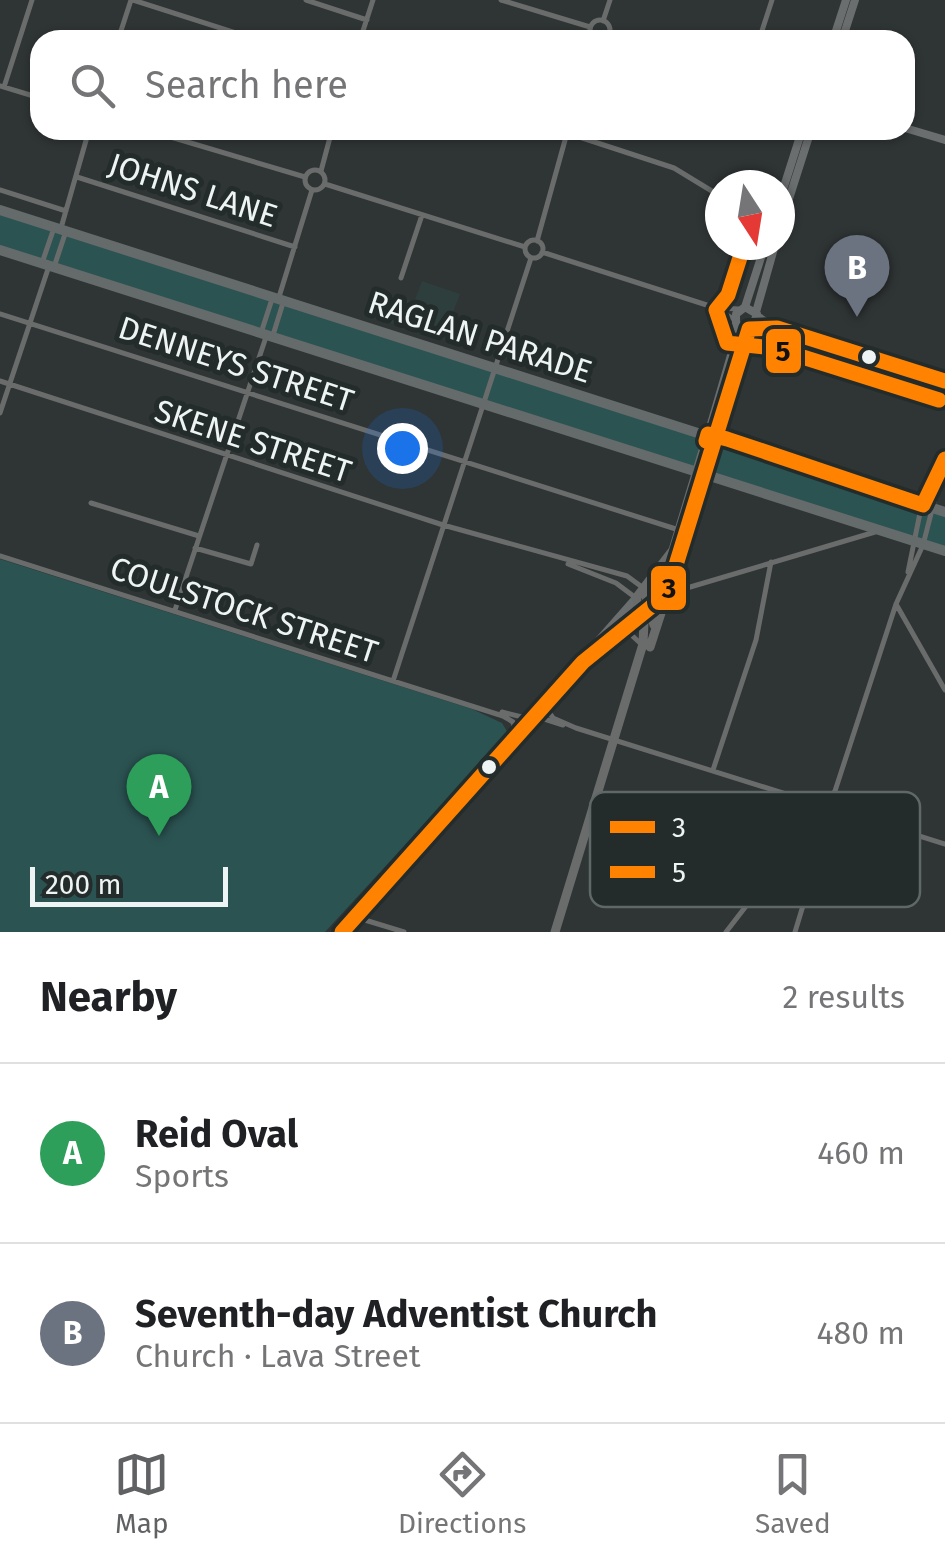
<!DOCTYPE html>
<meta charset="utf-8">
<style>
body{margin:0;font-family:"Fira Sans",sans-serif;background:#f2f2f2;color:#202124}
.compass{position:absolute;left:705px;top:170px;width:90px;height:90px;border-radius:50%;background:#fff;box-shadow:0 2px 8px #0004;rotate:168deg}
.scale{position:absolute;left:30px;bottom:25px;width:198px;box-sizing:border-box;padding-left:10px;border:5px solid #eef3f3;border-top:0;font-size:28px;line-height:35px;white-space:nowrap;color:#eef3f3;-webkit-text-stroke:8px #232c2b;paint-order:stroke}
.you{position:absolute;left:402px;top:448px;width:35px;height:35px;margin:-25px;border:8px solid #fff;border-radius:50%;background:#1a73e8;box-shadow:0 0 0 15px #1a73e833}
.badge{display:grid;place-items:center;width:65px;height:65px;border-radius:50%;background:#5f6163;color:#fff;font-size:32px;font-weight:700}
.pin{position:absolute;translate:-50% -82px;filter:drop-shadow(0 2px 5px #0008)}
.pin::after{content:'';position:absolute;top:52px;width:35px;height:30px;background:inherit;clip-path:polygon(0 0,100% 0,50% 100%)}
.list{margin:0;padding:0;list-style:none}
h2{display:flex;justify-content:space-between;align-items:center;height:130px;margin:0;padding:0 40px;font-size:42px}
h2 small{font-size:32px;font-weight:400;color:#757577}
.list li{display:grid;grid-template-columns:65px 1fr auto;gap:30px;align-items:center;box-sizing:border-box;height:180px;padding:0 40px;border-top:2px solid #e0e0e0}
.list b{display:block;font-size:38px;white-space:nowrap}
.list p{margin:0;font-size:32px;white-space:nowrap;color:#757577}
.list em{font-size:32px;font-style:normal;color:#757577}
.icon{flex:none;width:55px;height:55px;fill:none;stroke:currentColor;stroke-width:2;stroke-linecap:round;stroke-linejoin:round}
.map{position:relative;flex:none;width:945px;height:932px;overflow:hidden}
.search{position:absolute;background:#fff;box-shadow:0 2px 8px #0004;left:30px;right:30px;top:30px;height:110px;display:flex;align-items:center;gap:25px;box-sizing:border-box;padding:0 35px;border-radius:30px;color:#757577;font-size:38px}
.sheet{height:490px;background:#fff}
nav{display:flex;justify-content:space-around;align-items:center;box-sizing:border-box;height:140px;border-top:2px solid #e0e0e0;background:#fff;font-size:28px;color:#757577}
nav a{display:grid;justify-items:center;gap:5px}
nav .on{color:#5f6163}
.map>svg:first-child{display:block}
.built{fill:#2e3e3d}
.green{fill:#2b5352}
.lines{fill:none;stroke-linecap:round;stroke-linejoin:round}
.street{stroke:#6a6c6c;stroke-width:5}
.secondary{stroke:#6b6e6e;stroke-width:8}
.primary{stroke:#6a6c6c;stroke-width:9}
.highway{stroke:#656a6a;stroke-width:10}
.bus-1-casing{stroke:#232c2b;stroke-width:22}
.bus-2-casing{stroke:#232c2b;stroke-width:22}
.bus-1{stroke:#ff8200;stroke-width:15}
.bus-2{stroke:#ff8200;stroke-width:15}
.bus-dot{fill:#eef3f3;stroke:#232c2b;stroke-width:4}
.labels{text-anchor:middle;stroke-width:10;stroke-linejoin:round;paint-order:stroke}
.street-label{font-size:32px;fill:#eef3f3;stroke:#232c2b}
.key{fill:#232c2b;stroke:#606867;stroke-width:2.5}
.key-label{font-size:28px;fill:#eef3f3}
.line-badge{stroke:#232c2b;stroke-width:4}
.pale-badge-label{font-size:28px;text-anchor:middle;font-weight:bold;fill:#111}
</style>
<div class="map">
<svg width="945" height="932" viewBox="0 0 945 932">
<rect width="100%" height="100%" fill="#2f3434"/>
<path class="built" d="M 422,281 L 460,294 L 443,339 L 371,317 L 379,292 L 414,302 Z"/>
<path class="green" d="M 0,211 L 945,512 L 945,551 L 0,250 Z
M 0,559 L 472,709 L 502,723 L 508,733 L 325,932 L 0,932 Z"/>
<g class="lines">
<path class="street" d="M 133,0 L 258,40
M 306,0 L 367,20
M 501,0 L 590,27
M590 30a10 10 0 1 1 20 0a10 10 0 1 1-20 0Z
M 603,21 L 610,0
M 609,33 L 632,40
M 118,40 L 131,0
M 360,40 L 373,0
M 759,40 L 772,0
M 0,86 L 40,98
M 4,87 L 32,0
M 147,130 L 305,177
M 567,133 L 674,168 L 720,196
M305 180a10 10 0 1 1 20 0a10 10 0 1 1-20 0Z
M 321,171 L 332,130
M 77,177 L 295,247
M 325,184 L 525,247
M 0,190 L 66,211
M 61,228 L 89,130
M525 249a9 9 0 1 1 18 0a9 9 0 1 1-18 0Z
M 537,241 L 567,133
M 542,252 L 716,308 L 735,320
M 42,263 L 54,228
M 54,267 L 66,231
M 401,278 L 422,215
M 279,297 L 312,190
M 719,308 L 739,309
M 0,314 L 679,530
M 757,314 L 777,328 L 945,377
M 752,328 L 774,328
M 261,333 L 273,296
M 273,335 L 283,303
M 0,381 L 443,525 L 627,576 L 642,587
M 0,413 L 49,266
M 91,503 L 199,536
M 195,548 L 251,564 L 257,545
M 0,556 L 503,716 L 513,722 L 516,734
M 568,564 L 616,583 L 636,598
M 908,572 L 920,513 L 941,469
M 670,593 L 875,532
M 896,604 L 945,690
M 175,610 L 266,337
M 624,628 L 640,643
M 393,681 L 531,258
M 544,705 L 553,718 L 576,728 L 945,844
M 502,712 L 530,719
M 535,716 L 563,725
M 713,770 L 756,640 L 771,562
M 790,851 L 807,864 L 812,876 L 795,932
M 355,917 L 404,932
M 726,932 L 835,791 L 896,604 L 923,545 L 945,459"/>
<path class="secondary" d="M 833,40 L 846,0
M 842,40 L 855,0
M 905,128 L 945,140
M 780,199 L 802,130
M 780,227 L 811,130
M 745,307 L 765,245
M 756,312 L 775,245
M 708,434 L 736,338 L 736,314 L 745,307 L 757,314 L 752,328 L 743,329 L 736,323
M 718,437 L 749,329
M 594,653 L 665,596
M 342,932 L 636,598"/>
<path class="primary" d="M 644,590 L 654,625
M 650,647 L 718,437
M 555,932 L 643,644 L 644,622 L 636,598 L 673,550 L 708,434"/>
<path class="highway" d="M 0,210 L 945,512
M 0,250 L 945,551"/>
<defs>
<path id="bus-1" d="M 706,441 L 708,434 L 727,439 L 923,505 L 945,459
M 342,932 L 583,662 L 667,594 L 749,329 L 777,328 L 945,381"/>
<path id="bus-2" d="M 744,245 L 728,295 L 716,310 L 727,343 L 774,348 L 939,400"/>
</defs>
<use href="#bus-1" class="bus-1-casing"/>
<use href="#bus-2" class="bus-2-casing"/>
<use href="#bus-1" class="bus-1"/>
<use href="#bus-2" class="bus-2"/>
</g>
<g class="bus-dot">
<circle cx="869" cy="357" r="9"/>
<circle cx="489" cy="767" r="9"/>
</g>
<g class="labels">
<g class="street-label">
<text transform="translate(193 190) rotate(18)" y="11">JOHNS LANE</text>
<text transform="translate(480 337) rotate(18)" y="11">RAGLAN PARADE</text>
<text transform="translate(236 364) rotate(18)" y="11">DENNEYS STREET</text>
<text transform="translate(253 441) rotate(18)" y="11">SKENE STREET</text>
<text transform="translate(244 610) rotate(18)" y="11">COULSTOCK STREET</text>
</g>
</g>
<rect x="590" y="792" width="330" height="115" rx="15" class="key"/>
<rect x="610" y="821" width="45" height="12" fill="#ff8200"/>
<rect x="610" y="866" width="45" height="12" fill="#ff8200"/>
<g class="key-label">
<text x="672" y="837">3</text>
<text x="672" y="882">5</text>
</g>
<g class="line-badge">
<rect x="764" y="327" width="39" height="48" rx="10" fill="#ff8200"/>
<rect x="649" y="564" width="39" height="48" rx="10" fill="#ff8200"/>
</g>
<g class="pale-badge-label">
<text x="783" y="361">5</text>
<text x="669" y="598">3</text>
</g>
</svg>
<svg class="compass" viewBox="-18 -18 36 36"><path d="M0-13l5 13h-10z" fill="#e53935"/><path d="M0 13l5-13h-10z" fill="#757577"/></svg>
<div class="scale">200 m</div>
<div class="you"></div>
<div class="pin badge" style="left:159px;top:836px;background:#2e9e5b">A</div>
<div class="pin badge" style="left:857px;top:317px;background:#6b7280">B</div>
<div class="search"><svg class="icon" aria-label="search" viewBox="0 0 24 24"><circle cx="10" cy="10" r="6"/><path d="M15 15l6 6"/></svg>Search here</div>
</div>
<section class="sheet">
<h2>Nearby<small>2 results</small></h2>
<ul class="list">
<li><span class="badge" style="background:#2e9e5b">A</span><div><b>Reid Oval</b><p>Sports</p></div><em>460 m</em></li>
<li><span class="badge" style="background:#6b7280">B</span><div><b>Seventh-day Adventist Church</b><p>Church · Lava Street</p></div><em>480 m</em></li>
</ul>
</section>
<nav>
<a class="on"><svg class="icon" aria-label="map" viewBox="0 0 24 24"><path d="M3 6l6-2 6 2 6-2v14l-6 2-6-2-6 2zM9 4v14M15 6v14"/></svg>Map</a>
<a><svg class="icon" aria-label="directions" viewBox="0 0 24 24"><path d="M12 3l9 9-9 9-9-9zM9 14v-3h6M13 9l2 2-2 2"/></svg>Directions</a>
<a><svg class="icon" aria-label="saved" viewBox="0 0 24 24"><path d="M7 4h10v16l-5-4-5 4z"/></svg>Saved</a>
</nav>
